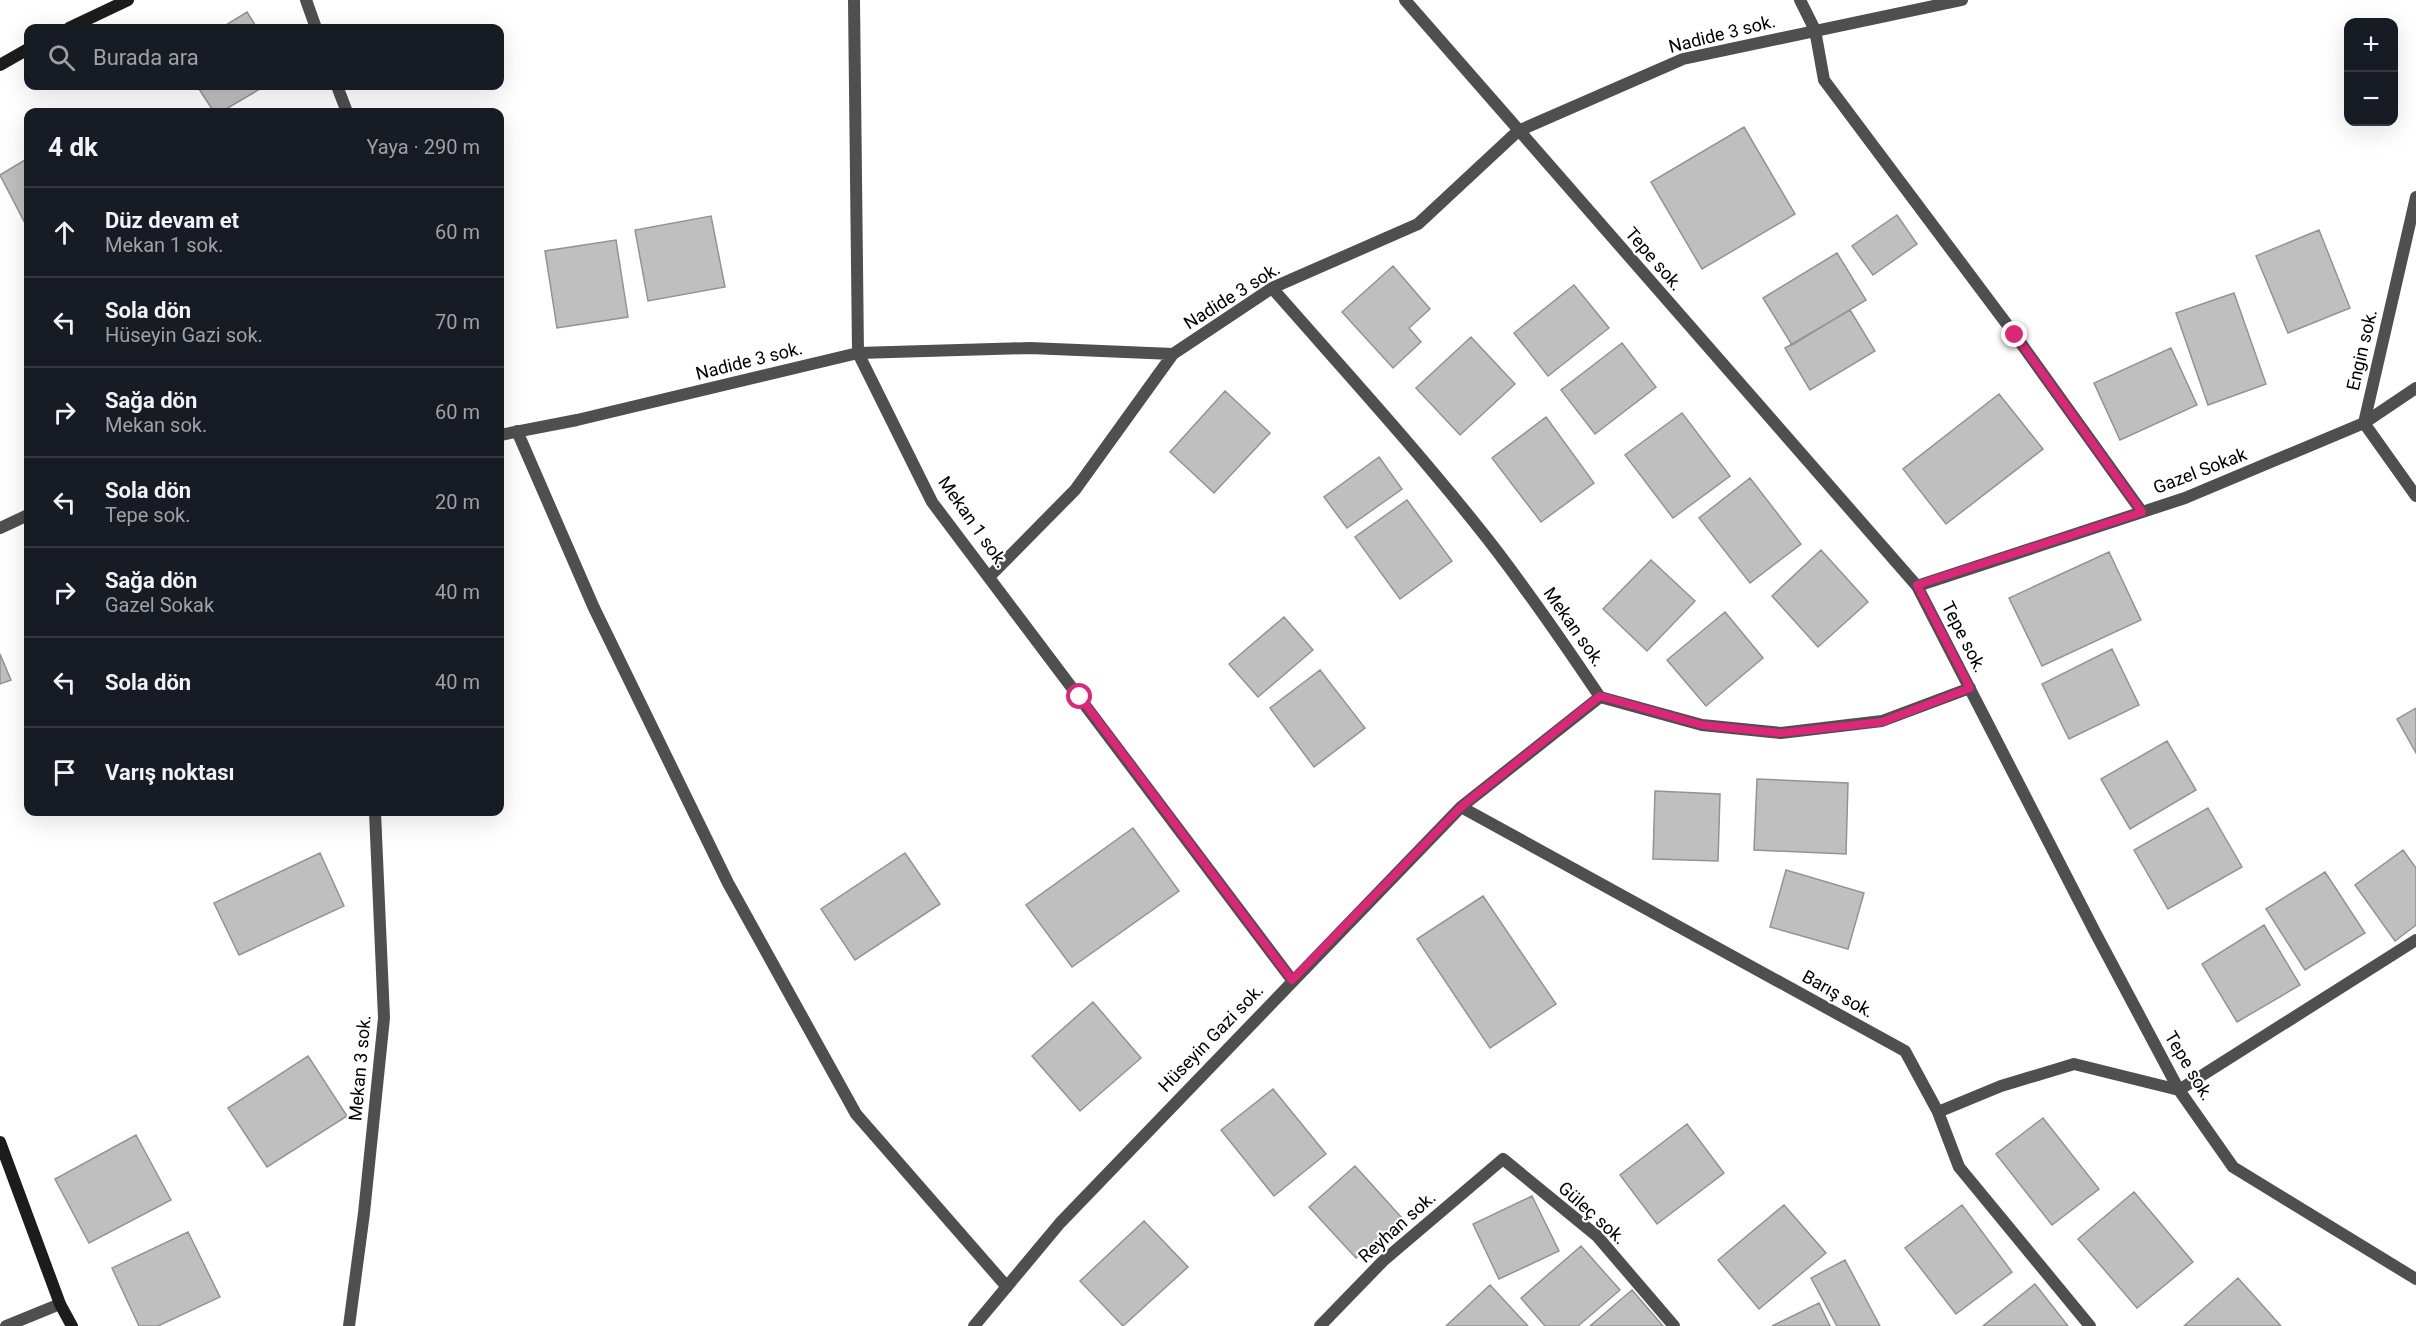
<!DOCTYPE html>
<html lang="tr">
<meta charset="utf-8">
<style>
body{margin:0;font-family:Roboto,sans-serif;background:#242831;color:#f1f3f6}
.controls{position:absolute;right:18px;top:18px;display:grid;overflow:hidden;border-radius:12px;box-shadow:0 6px 24px #0002}
.controls button{width:54px;height:54px;display:grid;place-items:center;padding:0;border:0;border-bottom:2px solid #363941;background:#171b24;color:#f1f3f6;font:30px sans-serif}
.stop{position:absolute;width:18px;height:18px;margin:-14px;border:4px solid #db2777;border-radius:50%;background:#fff}
.stop.end{background:#db2777;border-color:#fff;box-shadow:0 2px 6px #0008}
.list{margin:0;padding:0;list-style:none}
h2{display:flex;justify-content:space-between;align-items:center;height:78px;margin:0;padding:0 24px;font-size:26px}
h2 small{font-size:20px;font-weight:400;color:#9ea1a6}
.list li{display:grid;grid-template-columns:39px 1fr auto;gap:18px;align-items:center;box-sizing:border-box;height:90px;padding:0 24px;border-top:2px solid #363941}
.list b{display:block;font-size:22px;white-space:nowrap}
.list p{margin:0;font-size:20px;white-space:nowrap;color:#9ea1a6}
.list em{font-size:20px;font-style:normal;color:#9ea1a6}
.icon{flex:none;width:33px;height:33px;fill:none;stroke:currentColor;stroke-width:2;stroke-linecap:round;stroke-linejoin:round}
.map{position:relative;flex:none;width:2416px;height:1326px;overflow:hidden}
.search{position:absolute;background:#171b24;box-shadow:0 6px 24px #0002;left:24px;top:24px;width:480px;height:66px;display:flex;align-items:center;gap:15px;box-sizing:border-box;padding:0 21px;border-radius:12px;color:#9ea1a6;font-size:22px}
.panel{position:absolute;background:#171b24;box-shadow:0 6px 24px #0002;left:24px;top:108px;width:480px;height:708px;border-radius:12px}
.map>svg:first-child{display:block}
.building{fill:#bfbfbf;stroke:#939393;stroke-width:1.5}
.lines{fill:none;stroke-linecap:round;stroke-linejoin:round}
.street{stroke:#4f4f4f;stroke-width:12}
.secondary{stroke:#1c1c1c;stroke-width:12}
.route{stroke:#db2777;stroke-width:8}
.labels{text-anchor:middle;stroke-width:4.5;stroke-linejoin:round;paint-order:stroke}
.street-label{font-size:18px;fill:#000;stroke:#fff}
</style>
<div class="map">
<svg width="2416" height="1326" viewBox="0 0 2416 1326">
<rect width="100%" height="100%" fill="#fff"/>
<path class="building" d="M 247,12 L 257,28 L 221,28 Z
M 197,86 L 265,86 L 221,112 L 214,112 Z
M 1744,127 L 1795,214 L 1702,269 L 1651,182 Z
M 28,158 L 28,229 L 0,175 Z
M 1897,215 L 1917,244 L 1873,275 L 1852,246 Z
M 711,216 L 725,287 L 648,301 L 635,230 Z
M 2319,230 L 2350,308 L 2288,333 L 2256,256 Z
M 616,240 L 628,317 L 557,328 L 545,251 Z
M 1837,253 L 1866,300 L 1792,345 L 1763,298 Z
M 1393,266 L 1430,309 L 1409,328 L 1421,342 L 1393,368 L 1342,312 Z
M 1574,285 L 1609,328 L 1548,376 L 1514,333 Z
M 2234,293 L 2266,384 L 2208,405 L 2176,313 Z
M 1850,310 L 1875,351 L 1810,390 L 1785,348 Z
M 1471,337 L 1515,384 L 1460,435 L 1416,388 Z
M 1622,343 L 1656,387 L 1595,434 L 1561,390 Z
M 2171,348 L 2197,405 L 2120,440 L 2094,383 Z
M 1225,391 L 1270,433 L 1214,493 L 1170,452 Z
M 1999,394 L 2043,449 L 1946,524 L 1903,469 Z
M 1682,413 L 1730,476 L 1673,518 L 1625,455 Z
M 1546,417 L 1594,483 L 1541,522 L 1492,458 Z
M 1379,457 L 1402,489 L 1347,528 L 1324,497 Z
M 1750,478 L 1801,544 L 1750,583 L 1699,518 Z
M 1407,500 L 1452,561 L 1400,599 L 1355,537 Z
M 1821,550 L 1868,602 L 1818,647 L 1772,596 Z
M 2109,552 L 2141,620 L 2042,666 L 2009,598 Z
M 1651,560 L 1695,601 L 1647,651 L 1603,609 Z
M 1725,612 L 1763,658 L 1706,706 L 1667,660 Z
M 1284,617 L 1313,650 L 1258,697 L 1229,664 Z
M 2112,649 L 2139,705 L 2069,739 L 2042,684 Z
M 0,654 L 11,680 L 0,684 Z
M 1320,670 L 1365,728 L 1314,767 L 1270,708 Z
M 2416,708 L 2416,753 L 2397,719 Z
M 2167,741 L 2196,790 L 2130,829 L 2101,779 Z
M 1757,779 L 1848,783 L 1846,854 L 1754,850 Z
M 1655,791 L 1720,794 L 1718,861 L 1653,859 Z
M 2208,808 L 2242,867 L 2168,909 L 2134,850 Z
M 1133,828 L 1179,891 L 1072,967 L 1026,905 Z
M 2403,850 L 2416,868 L 2416,925 L 2395,941 L 2355,885 Z
M 320,853 L 344,906 L 239,955 L 214,903 Z
M 905,853 L 940,904 L 855,960 L 821,909 Z
M 1786,870 L 1864,893 L 1848,949 L 1770,927 Z
M 2325,872 L 2365,933 L 2305,970 L 2266,909 Z
M 1483,896 L 1556,1004 L 1490,1048 L 1417,939 Z
M 2264,925 L 2300,985 L 2237,1022 L 2202,964 Z
M 1093,1002 L 1141,1058 L 1080,1111 L 1032,1056 Z
M 308,1056 L 347,1116 L 267,1167 L 228,1108 Z
M 1273,1089 L 1326,1154 L 1274,1196 L 1221,1130 Z
M 2043,1118 L 2099,1189 L 2052,1225 L 1996,1154 Z
M 1687,1124 L 1724,1173 L 1657,1224 L 1620,1175 Z
M 136,1135 L 171,1200 L 89,1243 L 55,1179 Z
M 1355,1166 L 1401,1217 L 1356,1258 L 1309,1207 Z
M 2134,1192 L 2193,1262 L 2137,1308 L 2078,1239 Z
M 1532,1196 L 1559,1251 L 1499,1279 L 1473,1224 Z
M 1784,1205 L 1826,1253 L 1759,1309 L 1718,1260 Z
M 1962,1205 L 2012,1272 L 1956,1314 L 1905,1248 Z
M 1144,1221 L 1188,1267 L 1123,1326 L 1080,1281 Z
M 188,1232 L 220,1297 L 158,1326 L 139,1326 L 112,1268 Z
M 1581,1246 L 1620,1290 L 1578,1326 L 1545,1326 L 1521,1298 Z
M 1845,1260 L 1880,1326 L 1837,1326 L 1811,1278 Z
M 2238,1278 L 2281,1326 L 2184,1326 Z
M 2035,1284 L 2068,1326 L 1983,1326 Z
M 1490,1285 L 1528,1326 L 1446,1326 Z
M 1632,1290 L 1663,1326 L 1590,1326 Z
M 1819,1303 L 1830,1326 L 1772,1326 Z"/>
<g class="lines">
<path class="street" d="M 306,0 L 316,28
M 854,0 L 858,353 L 932,502 L 1292,980
M 1405,0 L 1917,586 L 2096,934 L 2179,1090 L 2233,1167 L 2416,1279
M 1800,0 L 1815,30 L 1824,80 L 2015,335 L 2142,512
M 337,86 L 347,112
M 2416,197 L 2364,423 L 2416,496
M 1272,288 C 1344,370 1418,451 1486,537 C 1526,588 1563,642 1600,697 L 1702,725 L 1781,733 L 1882,721 L 1970,688
M 517,431 L 594,608 L 728,883 L 856,1114 L 1007,1287
M 500,435 L 577,420 L 858,353 L 1030,348 L 1173,354 L 1272,288 L 1418,224 L 1518,131 L 1683,59 L 1962,0
M 0,528 L 28,515
M 989,577 L 1075,490 L 1173,354
M 1917,586 L 2185,498 L 2364,423 L 2416,388
M 1461,807 L 1905,1051 L 1938,1112 L 1959,1167 L 2090,1326
M 1938,1112 L 2001,1086 L 2074,1064 L 2179,1090 L 2416,940
M 6,1326 L 60,1304
M 349,1326 L 364,1213 L 384,1018 L 375,812
M 974,1326 L 1060,1223 L 1461,807 L 1600,697
M 1320,1326 L 1383,1261 L 1503,1159 L 1597,1236 L 1674,1326"/>
<path class="secondary" d="M 69,28 L 128,0
M 0,65 L 28,49
M 0,1142 L 60,1304 L 72,1326"/>
</g>
<g class="lines">
<path class="route" d="M 1080,697 L 1292,980 L 1461,807 L 1600,696 L 1702,725 L 1781,733 L 1882,722 L 1970,688 L 1917,585 L 2142,512 L 2015,335"/>
</g>
<g class="labels">
<g class="street-label">
<text transform="translate(1722 34) rotate(-14)" y="6">Nadide 3 sok.</text>
<text transform="translate(1654 259) rotate(49)" y="6">Tepe sok.</text>
<text transform="translate(1232 296) rotate(-32)" y="6">Nadide 3 sok.</text>
<text transform="translate(2362 350) rotate(-77)" y="6">Engin sok.</text>
<text transform="translate(749 361) rotate(-14)" y="6">Nadide 3 sok.</text>
<text transform="translate(2200 471) rotate(-21)" y="6">Gazel Sokak</text>
<text transform="translate(973 522) rotate(55)" y="6">Mekan 1 sok.</text>
<text transform="translate(1574 627) rotate(55)" y="6">Mekan sok.</text>
<text transform="translate(1964 637) rotate(63)" y="6">Tepe sok.</text>
<text transform="translate(1838 994) rotate(29)" y="6">Barış sok.</text>
<text transform="translate(1211 1038) rotate(-46)" y="6">Hüseyin Gazi sok.</text>
<text transform="translate(2189 1066) rotate(59)" y="6">Tepe sok.</text>
<text transform="translate(360 1068) rotate(-85)" y="6">Mekan 3 sok.</text>
<text transform="translate(1592 1213) rotate(42)" y="6">Güleç sok.</text>
<text transform="translate(1397 1227) rotate(-42)" y="6">Reyhan sok.</text>
</g>
</g>
</svg>
<div class="controls">
<button>+</button>
<button>−</button>
</div>
<div class="stop" style="left:1080px;top:697px"></div>
<div class="stop end" style="left:2015px;top:335px"></div>
<div class="search"><svg class="icon" aria-label="search" viewBox="0 0 24 24"><circle cx="10" cy="10" r="6"/><path d="M15 15l6 6"/></svg>Burada ara</div>
<section class="panel">
<h2>4 dk<small>Yaya · 290 m</small></h2>
<ul class="list">
<li><svg class="icon" aria-label="ahead" viewBox="0 0 24 24"><path d="M12 20V5M6 11l6-6 6 6"/></svg><div><b>Düz devam et</b><p>Mekan 1 sok.</p></div><em>60 m</em></li>
<li><svg class="icon" aria-label="left" viewBox="0 0 24 24"><path d="M17 20v-9H6M10 6l-5 5 5 5"/></svg><div><b>Sola dön</b><p>Hüseyin Gazi sok.</p></div><em>70 m</em></li>
<li><svg class="icon" aria-label="right" viewBox="0 0 24 24"><path d="M7 20v-9h11M14 6l5 5-5 5"/></svg><div><b>Sağa dön</b><p>Mekan sok.</p></div><em>60 m</em></li>
<li><svg class="icon" aria-label="left" viewBox="0 0 24 24"><path d="M17 20v-9H6M10 6l-5 5 5 5"/></svg><div><b>Sola dön</b><p>Tepe sok.</p></div><em>20 m</em></li>
<li><svg class="icon" aria-label="right" viewBox="0 0 24 24"><path d="M7 20v-9h11M14 6l5 5-5 5"/></svg><div><b>Sağa dön</b><p>Gazel Sokak</p></div><em>40 m</em></li>
<li><svg class="icon" aria-label="left" viewBox="0 0 24 24"><path d="M17 20v-9H6M10 6l-5 5 5 5"/></svg><div><b>Sola dön</b></div><em>40 m</em></li>
<li><svg class="icon" aria-label="arrive" viewBox="0 0 24 24"><path d="M6 21V4h12l-3 4 3 4H6"/></svg><div><b>Varış noktası</b></div></li>
</ul>
</section>
</div>
